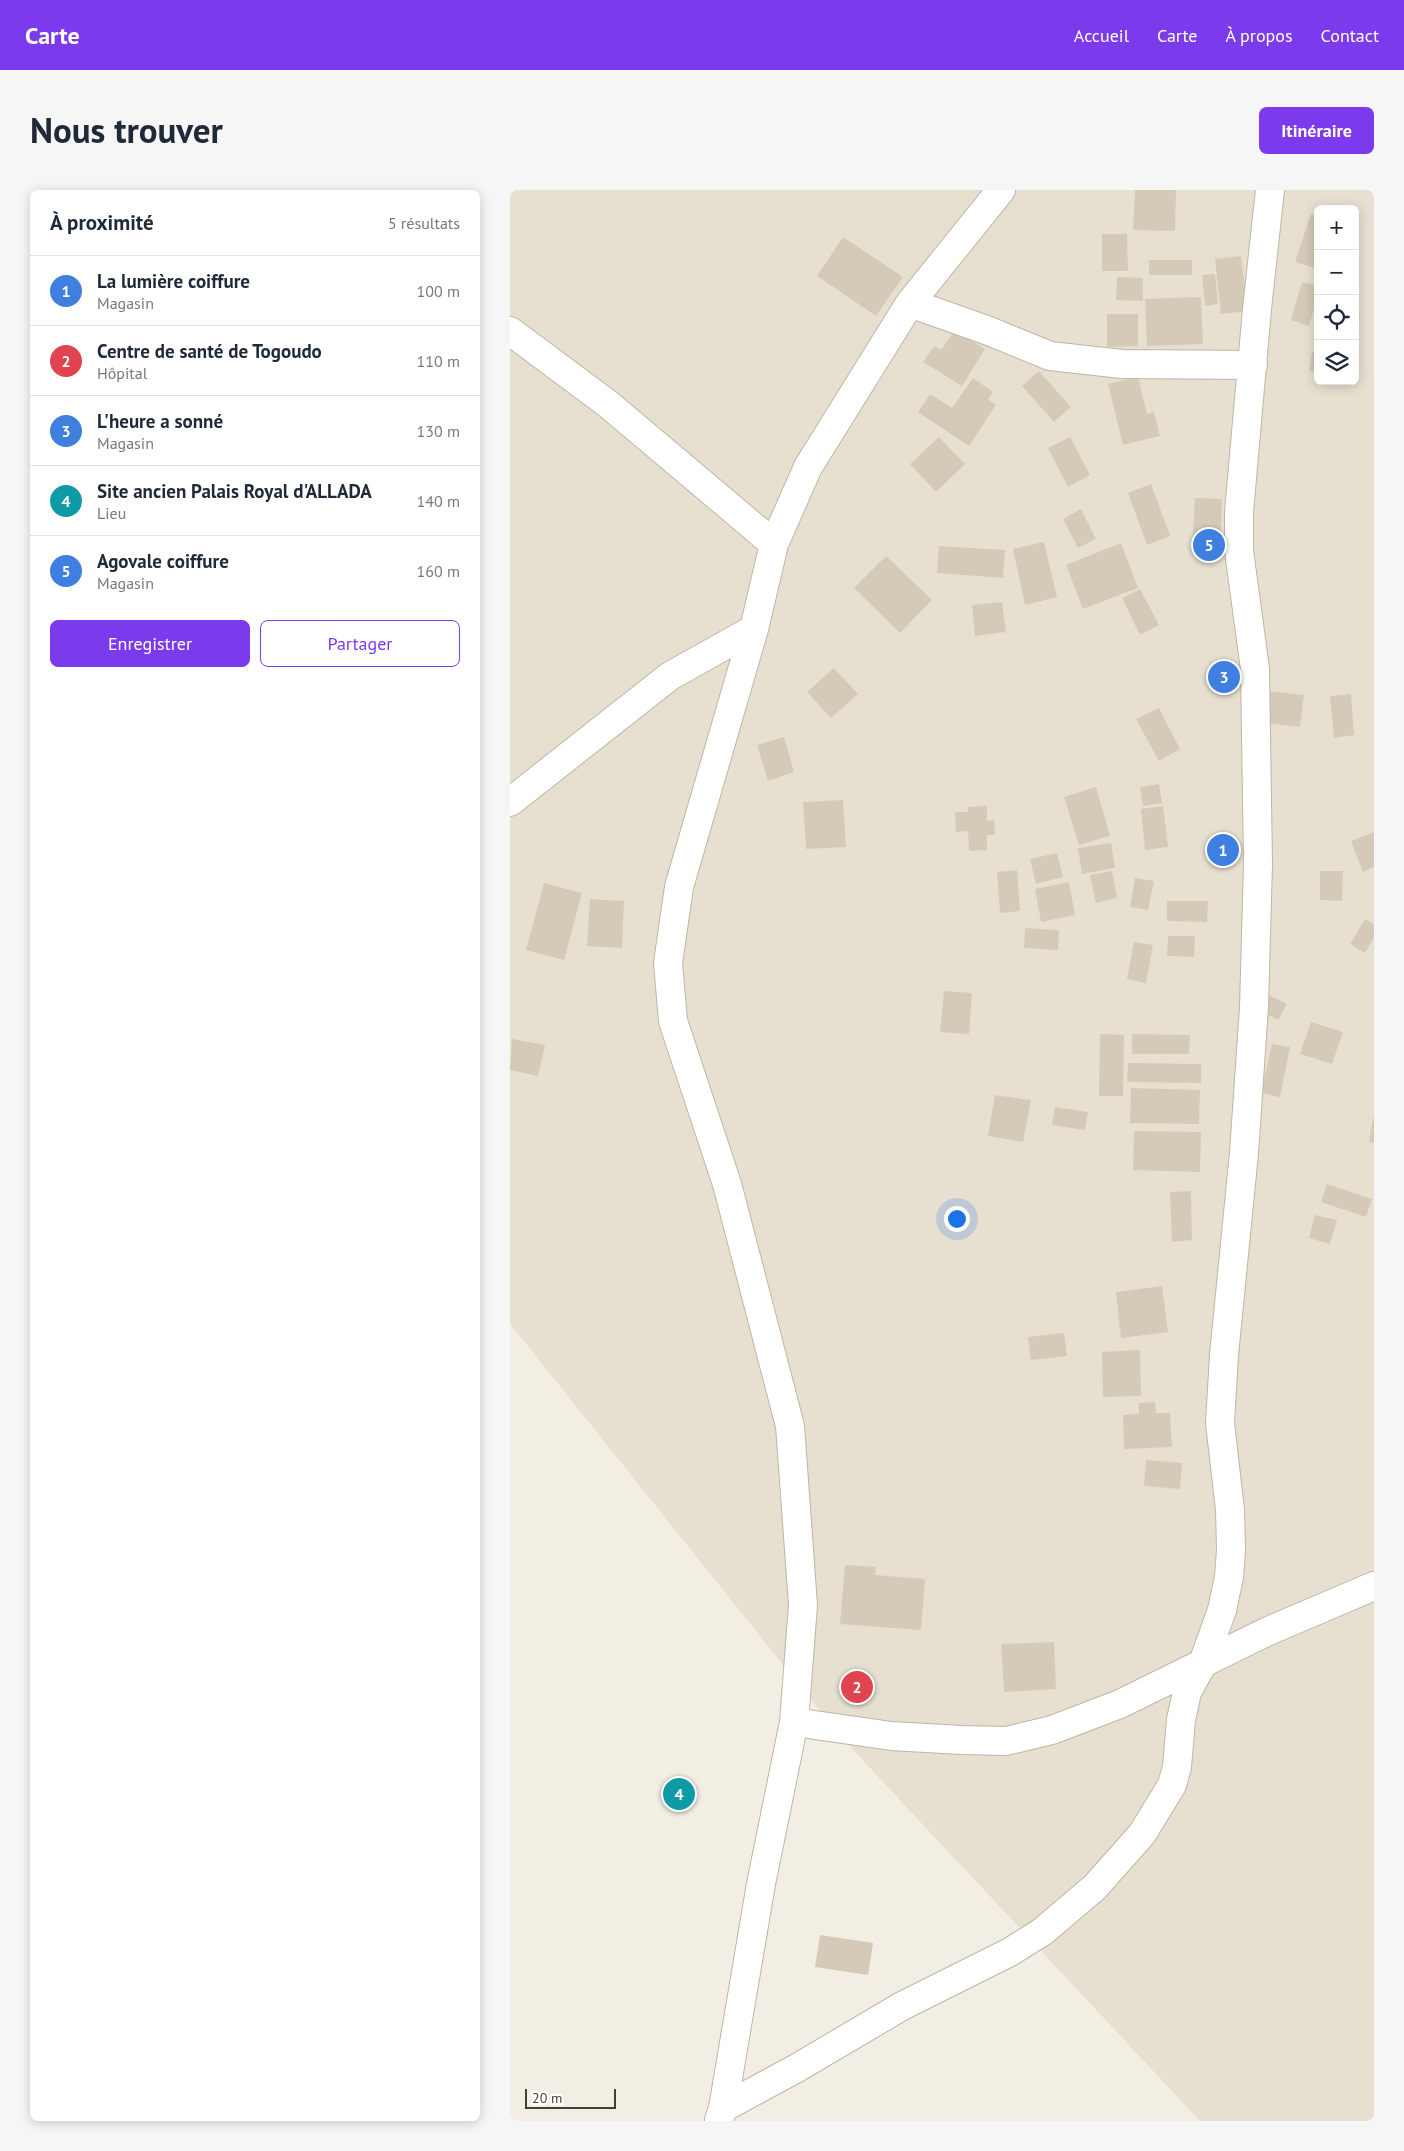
<!DOCTYPE html>
<html lang="fr">
<meta charset="utf-8">
<style>
body{margin:0;font-family:"PT Sans",sans-serif;background:#f6f6f7;color:#1f2937}
.controls{position:absolute;right:15px;top:15px;display:grid;overflow:hidden;border-radius:8px;box-shadow:0 2px 12px #0003}
.controls button{width:45px;height:45px;display:grid;place-items:center;padding:0;border:0;border-bottom:1px solid #e0e1e3;background:#fff;color:#1f2937;font:25px sans-serif}
.scale{position:absolute;left:15px;bottom:12px;width:91px;box-sizing:border-box;padding-left:5px;border:2px solid #453e33;border-top:0;font-size:14px;line-height:18px;white-space:nowrap;color:#453e33;-webkit-text-stroke:4px #fff;paint-order:stroke}
.you{position:absolute;left:446px;top:1028px;width:18px;height:18px;margin:-12px;border:4px solid #fff;border-radius:50%;background:#1a73e8;box-shadow:0 0 0 8px #1a73e833}
.badge{display:grid;place-items:center;width:32px;height:32px;border-radius:50%;background:#7c3aed;color:#fff;font-size:16px;font-weight:700}
.pin{position:absolute;translate:-50% -50%;border:2px solid #fff;box-shadow:0 1px 5px #0006}
.list{margin:0;padding:0;list-style:none}
h2{display:flex;justify-content:space-between;align-items:center;height:65px;margin:0;padding:0 20px;font-size:21px}
h2 small{font-size:16px;font-weight:400;color:#747a83}
.list li{display:grid;grid-template-columns:32px 1fr auto;gap:15px;align-items:center;box-sizing:border-box;height:70px;padding:0 20px;border-top:1px solid #e0e1e3}
.list b{display:block;font-size:19px;white-space:nowrap}
.list p{margin:0;font-size:16px;white-space:nowrap;color:#747a83}
.list em{font-size:16px;font-style:normal;color:#747a83}
.actions{display:flex;gap:10px;padding:15px 20px}
.actions a{flex:1;padding:11px 0;border:1px solid #7c3aed;border-radius:8px;text-align:center;font-size:18px;color:#7c3aed}
.actions .main{background:#7c3aed;color:#fff}
.icon{flex:none;width:28px;height:28px;fill:none;stroke:currentColor;stroke-width:2;stroke-linecap:round;stroke-linejoin:round}
.map{position:relative;flex:none;width:864px;height:1931px;overflow:hidden;border-radius:8px}
header{display:flex;align-items:center;gap:30px;box-sizing:border-box;height:70px;padding:0 25px;background:#7c3aed;color:#fff}
header strong{font-size:24px}
nav{display:flex;gap:28px;margin-inline-start:auto;font-size:18px}
.intro{display:flex;align-items:center;justify-content:space-between;box-sizing:border-box;height:120px;padding:0 30px}
h1{margin:0;font-size:35px}
.button{padding:12px 22px;border-radius:8px;background:#7c3aed;color:#fff;font-size:18px;font-weight:700}
main{display:flex;gap:30px;padding:0 30px}
aside{flex:1;background:#fff;border-radius:8px;box-shadow:0 2px 12px #0003}
.map>svg:first-child{display:block}
.residential{fill:#e7e0d1;fill-rule:evenodd}
.building{fill:#d5cab8}
.lines{fill:none;stroke-linecap:round;stroke-linejoin:round}
.minor-casing{stroke:#beb6a6;stroke-width:30}
.minor{stroke:#fff;stroke-width:28}
</style>
<header>
<strong>Carte</strong>
<nav><a>Accueil</a><a>Carte</a><a>À propos</a><a>Contact</a></nav>
</header>
<div class="intro"><h1>Nous trouver</h1><a class="button">Itinéraire</a></div>
<main>
<aside>
<h2>À proximité<small>5 résultats</small></h2>
<ul class="list">
<li><span class="badge" style="background:#3f7fe0">1</span><div><b>La lumière coiffure</b><p>Magasin</p></div><em>100 m</em></li>
<li><span class="badge" style="background:#e0444e">2</span><div><b>Centre de santé de Togoudo</b><p>Hôpital</p></div><em>110 m</em></li>
<li><span class="badge" style="background:#3f7fe0">3</span><div><b>L'heure a sonné</b><p>Magasin</p></div><em>130 m</em></li>
<li><span class="badge" style="background:#0f9aa8">4</span><div><b>Site ancien Palais Royal d'ALLADA</b><p>Lieu</p></div><em>140 m</em></li>
<li><span class="badge" style="background:#3f7fe0">5</span><div><b>Agovale coiffure</b><p>Magasin</p></div><em>160 m</em></li>
</ul>
<div class="actions"><a class="main">Enregistrer</a><a>Partager</a></div>
</aside>
<div class="map">
<svg width="864" height="1931" viewBox="0 0 864 1931">
<rect width="100%" height="100%" fill="#f3eee3"/>
<path class="residential" d="M 0,0 L 864,0 L 864,1931 L 690,1931 L 330,1546 L 0,1134 ZM 808,19 L 845,19 L 845,191 L 808,191 Z"/>
<path class="building" d="M 625,0 L 666,0 L 665,41 L 623,40 Z
M 801,24 L 808,26 L 808,79 L 785,72 Z
M 592,44 L 617,44 L 618,81 L 592,81 Z
M 333,47 L 393,87 L 366,126 L 307,86 Z
M 731,66 L 738,121 L 711,124 L 705,69 Z
M 639,70 L 682,70 L 682,85 L 639,85 Z
M 705,84 L 708,114 L 695,116 L 692,85 Z
M 607,87 L 633,88 L 633,111 L 606,110 Z
M 792,92 L 808,96 L 808,105 L 799,136 L 781,130 Z
M 691,107 L 693,154 L 637,156 L 635,109 Z
M 845,123 L 850,123 L 848,146 L 845,146 Z
M 597,124 L 628,124 L 628,156 L 597,157 Z
M 445,140 L 475,159 L 452,196 L 413,172 L 424,156 L 431,160 Z
M 802,162 L 808,163 L 808,182 L 799,181 Z
M 529,181 L 561,217 L 544,232 L 512,196 Z
M 628,187 L 637,224 L 644,222 L 650,246 L 613,255 L 598,194 Z
M 463,188 L 483,202 L 478,209 L 486,215 L 459,256 L 408,222 L 420,204 L 442,218 Z
M 429,247 L 455,274 L 426,302 L 400,274 Z
M 560,247 L 580,285 L 558,297 L 538,258 Z
M 641,294 L 660,346 L 637,355 L 618,303 Z
M 685,308 L 712,309 L 710,361 L 682,360 Z
M 571,319 L 586,349 L 568,358 L 553,329 Z
M 534,352 L 547,407 L 515,415 L 503,359 Z
M 611,353 L 628,398 L 573,419 L 556,375 Z
M 429,356 L 495,360 L 493,388 L 427,383 Z
M 376,366 L 422,410 L 390,443 L 344,398 Z
M 630,399 L 649,435 L 630,445 L 612,408 Z
M 492,412 L 496,442 L 465,446 L 462,415 Z
M 324,478 L 348,504 L 321,528 L 297,502 Z
M 758,501 L 794,505 L 790,537 L 755,533 Z
M 841,504 L 844,545 L 824,548 L 820,506 Z
M 649,518 L 670,559 L 649,571 L 626,529 Z
M 274,547 L 284,582 L 258,591 L 247,555 Z
M 649,594 L 652,613 L 633,616 L 630,597 Z
M 586,597 L 600,646 L 569,655 L 554,607 Z
M 333,610 L 336,657 L 296,659 L 293,612 Z
M 477,616 L 477,631 L 484,630 L 485,645 L 477,645 L 477,660 L 459,661 L 458,641 L 446,642 L 445,622 L 458,622 L 458,617 Z
M 653,616 L 658,657 L 635,660 L 631,619 Z
M 864,642 L 864,677 L 853,682 L 841,651 Z
M 601,653 L 605,678 L 572,684 L 568,658 Z
M 547,663 L 553,687 L 526,694 L 520,669 Z
M 507,680 L 510,721 L 490,723 L 487,682 Z
M 602,681 L 607,708 L 586,713 L 580,685 Z
M 810,681 L 833,681 L 832,711 L 810,710 Z
M 625,688 L 644,691 L 638,720 L 620,717 Z
M 559,692 L 565,725 L 531,732 L 525,699 Z
M 34,693 L 72,703 L 54,770 L 16,760 Z
M 80,709 L 114,711 L 112,758 L 77,756 Z
M 657,711 L 698,711 L 697,732 L 657,731 Z
M 855,729 L 864,734 L 864,747 L 855,763 L 840,754 Z
M 515,738 L 549,740 L 548,760 L 514,758 Z
M 658,746 L 685,746 L 684,767 L 657,766 Z
M 624,752 L 643,755 L 636,793 L 617,789 Z
M 434,801 L 462,803 L 459,844 L 430,842 Z
M 759,805 L 777,814 L 768,830 L 750,820 Z
M 801,832 L 833,842 L 822,874 L 790,864 Z
M 590,844 L 614,845 L 613,906 L 589,906 Z
M 622,844 L 680,845 L 679,864 L 622,864 Z
M 2,849 L 35,855 L 28,886 L 0,880 Z
M 762,854 L 780,857 L 770,907 L 751,903 Z
M 618,873 L 691,874 L 691,893 L 617,892 Z
M 621,898 L 690,900 L 689,934 L 620,933 Z
M 485,905 L 521,910 L 513,952 L 478,946 Z
M 545,917 L 578,922 L 575,940 L 542,935 Z
M 863,928 L 864,928 L 864,953 L 859,952 Z
M 624,941 L 691,942 L 690,982 L 623,980 Z
M 817,994 L 862,1009 L 856,1027 L 811,1012 Z
M 681,1001 L 682,1050 L 662,1052 L 660,1002 Z
M 805,1025 L 827,1030 L 820,1054 L 799,1048 Z
M 652,1096 L 658,1142 L 611,1148 L 606,1102 Z
M 554,1143 L 557,1166 L 521,1170 L 518,1147 Z
M 630,1160 L 631,1206 L 593,1207 L 592,1162 Z
M 645,1212 L 646,1223 L 660,1223 L 662,1257 L 614,1259 L 613,1225 L 629,1224 L 629,1213 Z
M 636,1270 L 672,1273 L 670,1299 L 634,1296 Z
M 335,1375 L 366,1377 L 365,1385 L 415,1389 L 411,1440 L 330,1434 Z
M 544,1452 L 546,1499 L 494,1502 L 491,1454 Z
M 310,1745 L 363,1753 L 358,1785 L 305,1777 Z"/>
<g class="lines">
<defs>
<path id="minor" d="M 400,113 L 479,141 L 540,166 L 612,174 L 743,175
M 0,141 L 98,214 L 264,354
M 0,612 L 160,486 L 244,439
M 284,1532 L 381,1546 L 452,1550 L 496,1551 L 542,1540 L 610,1514 L 756,1442 L 864,1396
M 213,1918 L 287,1878 L 392,1816 L 500,1762 L 532,1742 L 585,1697 L 632,1644 L 662,1595 L 667,1577 L 671,1530 L 677,1502 L 693,1473 L 712,1420 L 719,1387 L 721,1360 L 720,1320 L 710,1233 L 714,1165 L 734,963 L 744,817 L 748,674 L 745,479 L 729,361 L 729,322 L 747,119 L 760,0
M 209,1930 L 213,1918 L 251,1694 L 284,1532 L 293,1415 L 280,1236 L 217,994 L 163,831 L 158,773 L 169,697 L 244,439 L 264,354 L 298,277 L 400,113 L 491,0"/>
</defs>
<use href="#minor" class="minor-casing"/>
<use href="#minor" class="minor"/>
</g>
</svg>
<div class="controls">
<button>+</button>
<button>−</button>
<button><svg class="icon" aria-label="locate" viewBox="0 0 24 24"><circle cx="12" cy="12" r="6"/><path d="M12 2v4M12 18v4M2 12h4M18 12h4"/></svg></button>
<button><svg class="icon" aria-label="layers" viewBox="0 0 24 24"><path d="M12 4l9 5-9 5-9-5zM3 14l9 5 9-5"/></svg></button>
</div>
<div class="scale">20 m</div>
<div class="you"></div>
<div class="pin badge" style="left:713px;top:660px;background:#3f7fe0">1</div>
<div class="pin badge" style="left:347px;top:1497px;background:#e0444e">2</div>
<div class="pin badge" style="left:714px;top:487px;background:#3f7fe0">3</div>
<div class="pin badge" style="left:169px;top:1604px;background:#0f9aa8">4</div>
<div class="pin badge" style="left:699px;top:355px;background:#3f7fe0">5</div>
</div>
</main>
